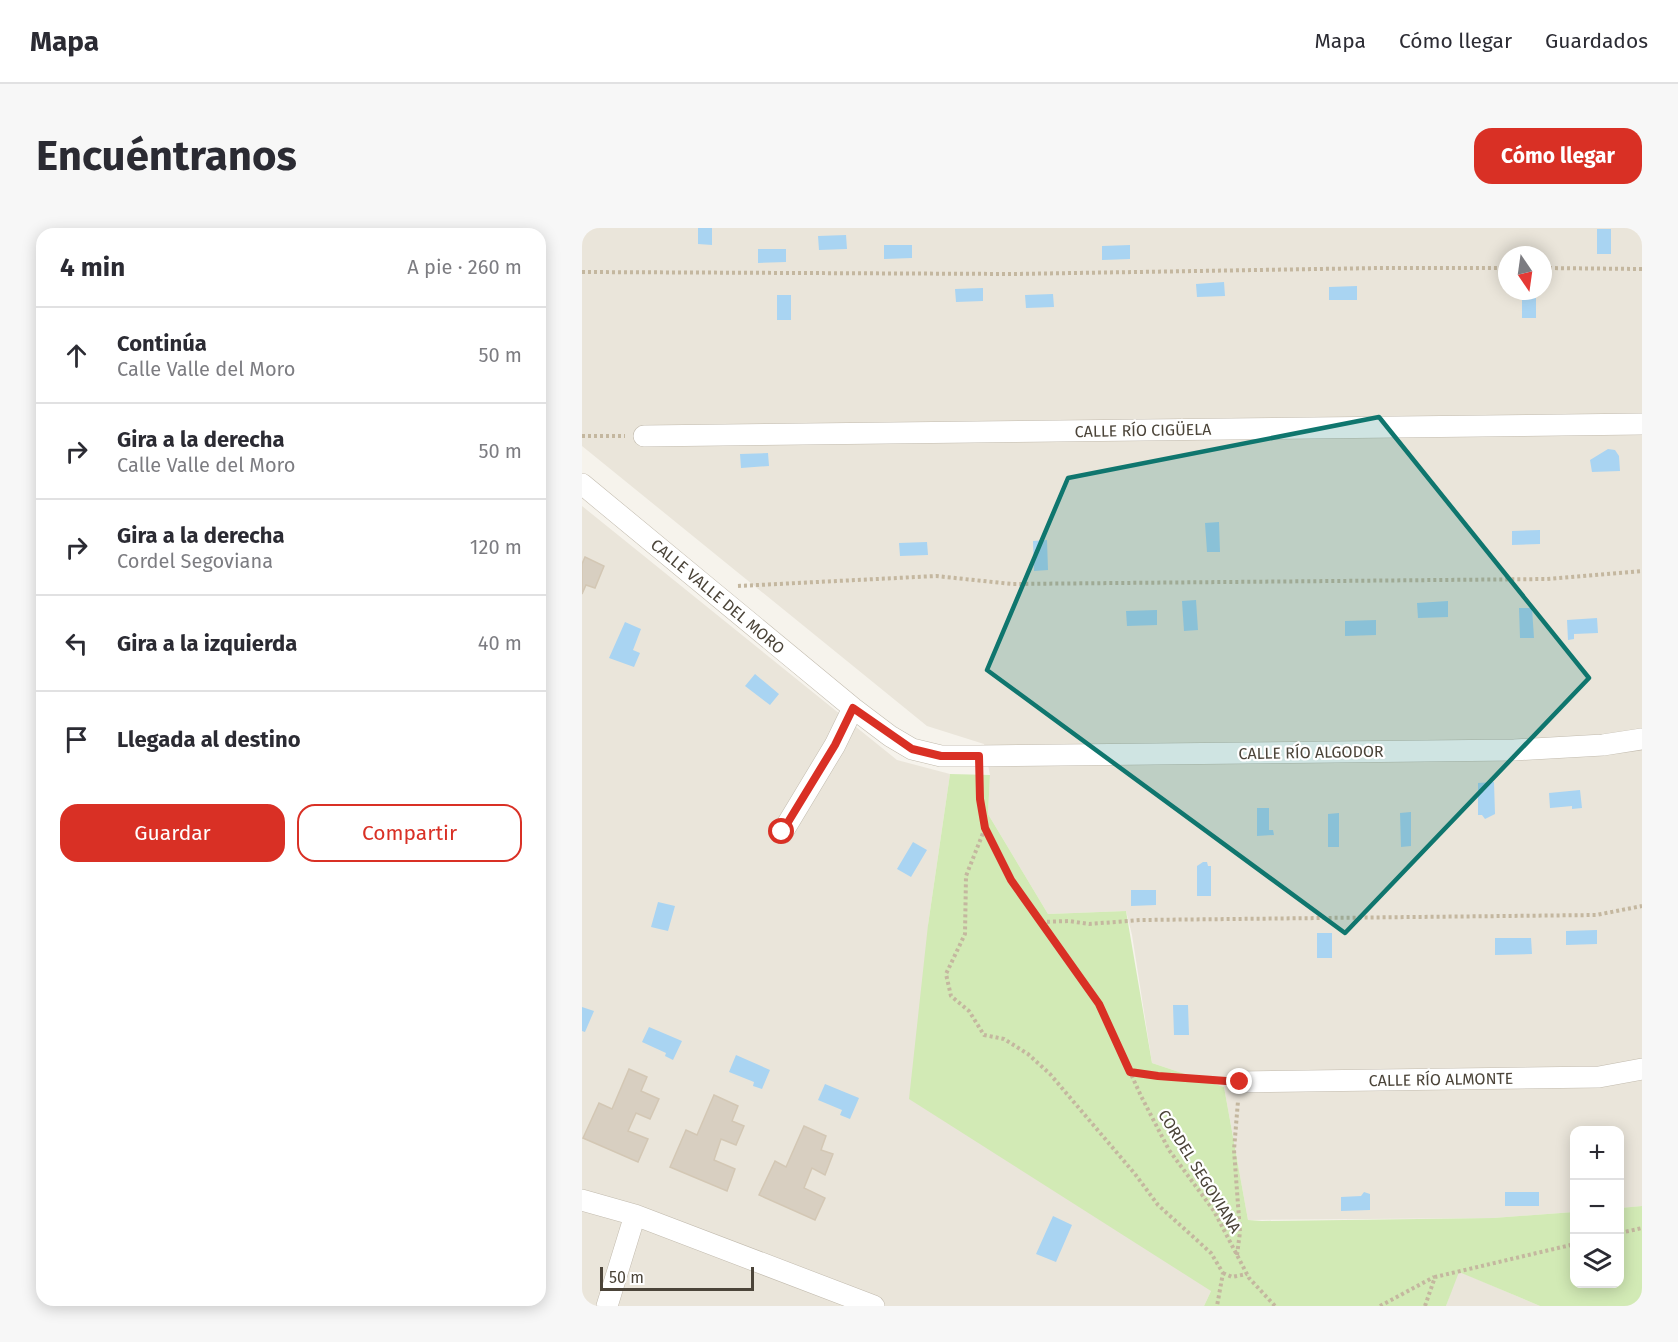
<!DOCTYPE html>
<html lang="es">
<meta charset="utf-8">
<style>
body{margin:0;font-family:"Fira Sans",sans-serif;background:#f7f7f7;color:#2b2b33}
.controls{position:absolute;right:18px;bottom:18px;display:grid;overflow:hidden;border-radius:12px;box-shadow:0 3px 15px #0003}
.controls button{width:54px;height:54px;display:grid;place-items:center;padding:0;border:0;border-bottom:2px solid #e1e1e2;background:#fff;color:#2b2b33;font:30px sans-serif}
.compass{position:absolute;left:916px;top:18px;width:54px;height:54px;border-radius:50%;background:#fff;box-shadow:0 3px 15px #0003;rotate:167deg}
.scale{position:absolute;left:18px;bottom:15px;width:154px;box-sizing:border-box;padding-left:6px;border:3px solid #4b4439;border-top:0;font-size:16px;line-height:21px;white-space:nowrap;color:#4b4439;-webkit-text-stroke:4px #fff;paint-order:stroke}
.stop{position:absolute;width:18px;height:18px;margin:-14px;border:4px solid #d93025;border-radius:50%;background:#fff}
.stop.end{background:#d93025;border-color:#fff;box-shadow:0 2px 6px #0008}
.list{margin:0;padding:0;list-style:none}
h2{display:flex;justify-content:space-between;align-items:center;height:78px;margin:0;padding:0 24px;font-size:26px}
h2 small{font-size:20px;font-weight:400;color:#7c7c81}
.list li{display:grid;grid-template-columns:39px 1fr auto;gap:18px;align-items:center;box-sizing:border-box;height:96px;padding:0 24px;border-top:2px solid #e1e1e2}
.list b{display:block;font-size:22px;white-space:nowrap}
.list p{margin:0;font-size:20px;white-space:nowrap;color:#7c7c81}
.list em{font-size:20px;font-style:normal;color:#7c7c81}
.actions{display:flex;gap:12px;padding:18px 24px}
.actions a{flex:1;padding:14px 0;border:2px solid #d93025;border-radius:18px;text-align:center;font-size:21px;color:#d93025}
.actions .main{background:#d93025;color:#fff}
.icon{flex:none;width:33px;height:33px;fill:none;stroke:currentColor;stroke-width:2;stroke-linecap:round;stroke-linejoin:round}
.map{position:relative;flex:none;width:1060px;height:1078px;overflow:hidden;border-radius:18px}
header{display:flex;align-items:center;gap:36px;box-sizing:border-box;height:84px;padding:0 30px;background:#fff;border-bottom:2px solid #e1e1e2}
header strong{font-size:28px}
nav{display:flex;gap:33px;margin-inline-start:auto;font-size:21px}
.intro{display:flex;align-items:center;justify-content:space-between;box-sizing:border-box;height:144px;padding:0 36px}
h1{margin:0;font-size:42px}
.button{padding:15px 27px;border-radius:18px;background:#d93025;color:#fff;font-size:21px;font-weight:700}
main{display:flex;gap:36px;padding:0 36px}
aside{flex:1;background:#fff;border-radius:18px;box-shadow:0 3px 15px #0003}
.map>svg:first-child{display:block}
.residential{fill:#eae5da;fill-rule:evenodd}
.green{fill:#d2eab5}
.water{fill:#a9d4f2}
.building{fill:#d8cfc1;stroke:#d3c7b4;stroke-width:1.5}
.lines{fill:none;stroke-linecap:round;stroke-linejoin:round}
.minor-casing{stroke:#c2bbae;stroke-width:22}
.path{stroke:#c4b79f;stroke-width:4;stroke-dasharray:3 3;stroke-linecap:butt}
.minor{stroke:#fff;stroke-width:21}
.route{stroke:#d93025;stroke-width:8}
.marked{fill:#0f766e;fill-opacity:0.2;stroke:#0f766e;stroke-width:4.5;stroke-linejoin:round}
.labels{text-anchor:middle;stroke-width:4.5;stroke-linejoin:round;paint-order:stroke}
.street-label{font-size:16px;fill:#4b4439;stroke:#fff}
</style>
<header>
<strong>Mapa</strong>
<nav><a>Mapa</a><a>Cómo llegar</a><a>Guardados</a></nav>
</header>
<div class="intro"><h1>Encuéntranos</h1><a class="button">Cómo llegar</a></div>
<main>
<aside>
<h2>4 min<small>A pie · 260 m</small></h2>
<ul class="list">
<li><svg class="icon" aria-label="ahead" viewBox="0 0 24 24"><path d="M12 20V5M6 11l6-6 6 6"/></svg><div><b>Continúa</b><p>Calle Valle del Moro</p></div><em>50 m</em></li>
<li><svg class="icon" aria-label="right" viewBox="0 0 24 24"><path d="M7 20v-9h11M14 6l5 5-5 5"/></svg><div><b>Gira a la derecha</b><p>Calle Valle del Moro</p></div><em>50 m</em></li>
<li><svg class="icon" aria-label="right" viewBox="0 0 24 24"><path d="M7 20v-9h11M14 6l5 5-5 5"/></svg><div><b>Gira a la derecha</b><p>Cordel Segoviana</p></div><em>120 m</em></li>
<li><svg class="icon" aria-label="left" viewBox="0 0 24 24"><path d="M17 20v-9H6M10 6l-5 5 5 5"/></svg><div><b>Gira a la izquierda</b></div><em>40 m</em></li>
<li><svg class="icon" aria-label="arrive" viewBox="0 0 24 24"><path d="M6 21V4h12l-3 4 3 4H6"/></svg><div><b>Llegada al destino</b></div></li>
</ul>
<div class="actions"><a class="main">Guardar</a><a>Compartir</a></div>
</aside>
<div class="map">
<svg width="1060" height="1078" viewBox="0 0 1060 1078">
<rect width="100%" height="100%" fill="#f6f3ec"/>
<path class="residential" d="M 0,0 L 1060,0 L 1060,978 L 1038,980 L 1038,902 L 993,902 L 992,984 L 911,990 L 666,992 L 642,859 L 570,835 L 550,707 L 544,683 L 466,686 L 406,586 L 408,547 L 402,516 L 345,498 L 0,218 ZM 925,27 L 961,27 L 961,63 L 925,63 Z
M 0,278 L 315,532 L 368,546 L 346,697 L 629,1063 L 622,1078 L 0,1078 Z
M 876,1043 L 958,1078 L 864,1078 Z"/>
<path class="green" d="M 368,546 L 408,547 L 406,586 L 466,686 L 544,683 L 570,835 L 642,859 L 666,992 L 680,993 L 911,990 L 992,984 L 993,1056 L 1038,1056 L 1038,980 L 1060,978 L 1060,1078 L 958,1078 L 877,1044 L 864,1078 L 622,1078 L 629,1063 L 327,871 L 346,697 Z"/>
<path class="water" d="M 116,0 L 130,0 L 130,17 L 116,16 Z
M 1015,1 L 1029,1 L 1029,26 L 1015,26 Z
M 264,7 L 265,21 L 237,22 L 236,8 Z
M 302,17 L 330,17 L 330,30 L 302,31 Z
M 548,17 L 548,31 L 520,32 L 520,18 Z
M 176,21 L 204,21 L 204,34 L 176,35 Z
M 642,54 L 643,68 L 615,69 L 614,56 Z
M 775,58 L 775,72 L 747,72 L 747,59 Z
M 401,60 L 401,73 L 374,74 L 373,61 Z
M 940,65 L 954,65 L 954,90 L 940,90 Z
M 471,66 L 472,79 L 444,80 L 443,67 Z
M 195,67 L 209,67 L 209,92 L 195,92 Z
M 1026,221 L 1033,222 L 1037,228 L 1038,243 L 1010,244 L 1008,232 Z
M 186,225 L 187,238 L 159,240 L 158,226 Z
M 637,294 L 638,324 L 625,324 L 623,295 Z
M 958,302 L 958,316 L 930,317 L 930,303 Z
M 465,312 L 466,342 L 452,343 L 451,313 Z
M 345,314 L 346,327 L 318,328 L 317,315 Z
M 614,372 L 616,402 L 602,403 L 600,373 Z
M 866,373 L 866,389 L 836,390 L 835,375 Z
M 937,380 L 950,380 L 952,410 L 938,410 Z
M 575,382 L 575,397 L 545,398 L 544,383 Z
M 1015,390 L 1016,405 L 992,406 L 992,411 L 986,412 L 985,392 Z
M 794,392 L 794,407 L 763,408 L 763,393 Z
M 43,394 L 59,401 L 51,422 L 58,425 L 52,439 L 27,430 Z
M 173,446 L 197,466 L 188,477 L 163,458 Z
M 912,554 L 913,586 L 903,591 L 900,587 L 896,587 L 896,555 Z
M 998,562 L 1000,580 L 990,581 L 990,578 L 968,580 L 967,565 Z
M 675,580 L 687,580 L 687,602 L 691,602 L 692,607 L 675,608 Z
M 829,584 L 829,618 L 819,619 L 818,585 Z
M 757,585 L 757,619 L 746,619 L 746,586 Z
M 331,614 L 345,622 L 329,649 L 315,641 Z
M 621,634 L 625,634 L 626,638 L 629,638 L 629,668 L 615,668 L 615,638 Z
M 549,662 L 574,662 L 574,677 L 549,678 Z
M 76,674 L 93,678 L 86,703 L 69,699 Z
M 1015,702 L 1015,716 L 984,717 L 984,703 Z
M 735,705 L 750,705 L 750,730 L 735,730 Z
M 913,710 L 949,710 L 950,726 L 913,727 Z
M 591,777 L 606,777 L 607,807 L 592,807 Z
M 0,779 L 12,783 L 3,804 L 0,803 Z
M 67,799 L 100,813 L 91,832 L 83,828 L 84,825 L 60,814 Z
M 154,827 L 188,842 L 180,861 L 171,858 L 172,854 L 147,844 Z
M 243,856 L 277,870 L 268,891 L 258,887 L 260,882 L 236,872 Z
M 782,964 L 788,966 L 788,982 L 759,983 L 759,969 L 779,968 Z
M 923,964 L 957,964 L 957,978 L 923,978 Z
M 471,988 L 490,997 L 474,1034 L 454,1026 Z"/>
<path class="building" d="M 3,329 L 22,338 L 13,360 L 4,357 L 0,366 L 0,336 Z
M 47,841 L 65,849 L 59,863 L 77,871 L 68,891 L 54,885 L 46,903 L 66,911 L 56,934 L 1,910 L 17,875 L 30,881 Z
M 132,867 L 156,878 L 150,893 L 162,898 L 154,917 L 139,911 L 132,932 L 153,941 L 145,963 L 88,939 L 104,902 L 115,907 Z
M 222,898 L 244,908 L 239,922 L 251,926 L 243,947 L 230,940 L 222,960 L 243,970 L 233,992 L 177,967 L 193,933 L 204,939 Z"/>
<g class="lines">
<defs>
<path id="minor" d="M 62,208 L 1060,196
M 0,256 L 271,480 L 308,508 L 330,521 L 359,528 L 397,528 L 932,522 L 1021,517 L 1060,511
M 200,605 L 253,517 L 271,480
M 658,854 L 1017,849 L 1060,841
M 0,972 L 53,987 L 292,1078
M 25,1078 L 53,987"/>
</defs>
<use href="#minor" class="minor-casing"/>
<path class="path" d="M 961,40 L 1060,41
M 0,44 L 432,46 L 797,40 L 925,40
M 0,208 L 43,208
M 156,358 L 354,348 L 430,356 L 965,351 L 1060,343
M 397,547 L 398,571 L 403,600 L 429,652 L 517,776 L 559,868 L 587,922 L 632,983 L 667,1050 L 693,1078
M 403,600 L 384,648 L 383,706 L 364,746 L 369,768 L 387,783 L 402,807 L 422,811 L 446,826 L 468,846 L 553,946 L 576,977 L 629,1025 L 641,1045 L 635,1078
M 459,694 L 487,693 L 507,696 L 559,692 L 1014,687 L 1060,678
M 549,844 L 577,848 L 639,853
M 1038,1005 L 1060,1000
M 655,1027 L 658,1004 L 652,922 L 656,873
M 641,1045 L 650,1049 L 665,1046
M 798,1078 L 852,1049
M 843,1078 L 853,1049 L 993,1016"/>
<use href="#minor" class="minor"/>
</g>
<g class="lines">
<path class="route" d="M 200,604 L 253,517 L 271,480 L 330,521 L 359,528 L 397,528 L 398,571 L 403,600 L 429,652 L 517,776 L 548,844 L 576,848 L 658,854"/>
</g>
<path class="marked" d="M 797,189 L 1007,450 L 763,705 L 405,442 L 486,250 Z"/>
<g class="labels">
<g class="street-label">
<text transform="translate(561 202) rotate(-1)" y="6">CALLE RÍO CIGÜELA</text>
<text transform="translate(136 368) rotate(40)" y="6">CALLE VALLE DEL MORO</text>
<text transform="translate(729 524) rotate(-1)" y="6">CALLE RÍO ALGODOR</text>
<text transform="translate(859 851) rotate(-1)" y="6">CALLE RÍO ALMONTE</text>
<text transform="translate(618 943) rotate(58)" y="6">CORDEL SEGOVIANA</text>
</g>
</g>
</svg>
<div class="controls">
<button>+</button>
<button>−</button>
<button><svg class="icon" aria-label="layers" viewBox="0 0 24 24"><path d="M12 4l9 5-9 5-9-5zM3 14l9 5 9-5"/></svg></button>
</div>
<svg class="compass" viewBox="-18 -18 36 36"><path d="M0-13l5 13h-10z" fill="#e53935"/><path d="M0 13l5-13h-10z" fill="#7c7c81"/></svg>
<div class="scale">50 m</div>
<div class="stop" style="left:200px;top:604px"></div>
<div class="stop end" style="left:658px;top:854px"></div>
</div>
</main>
